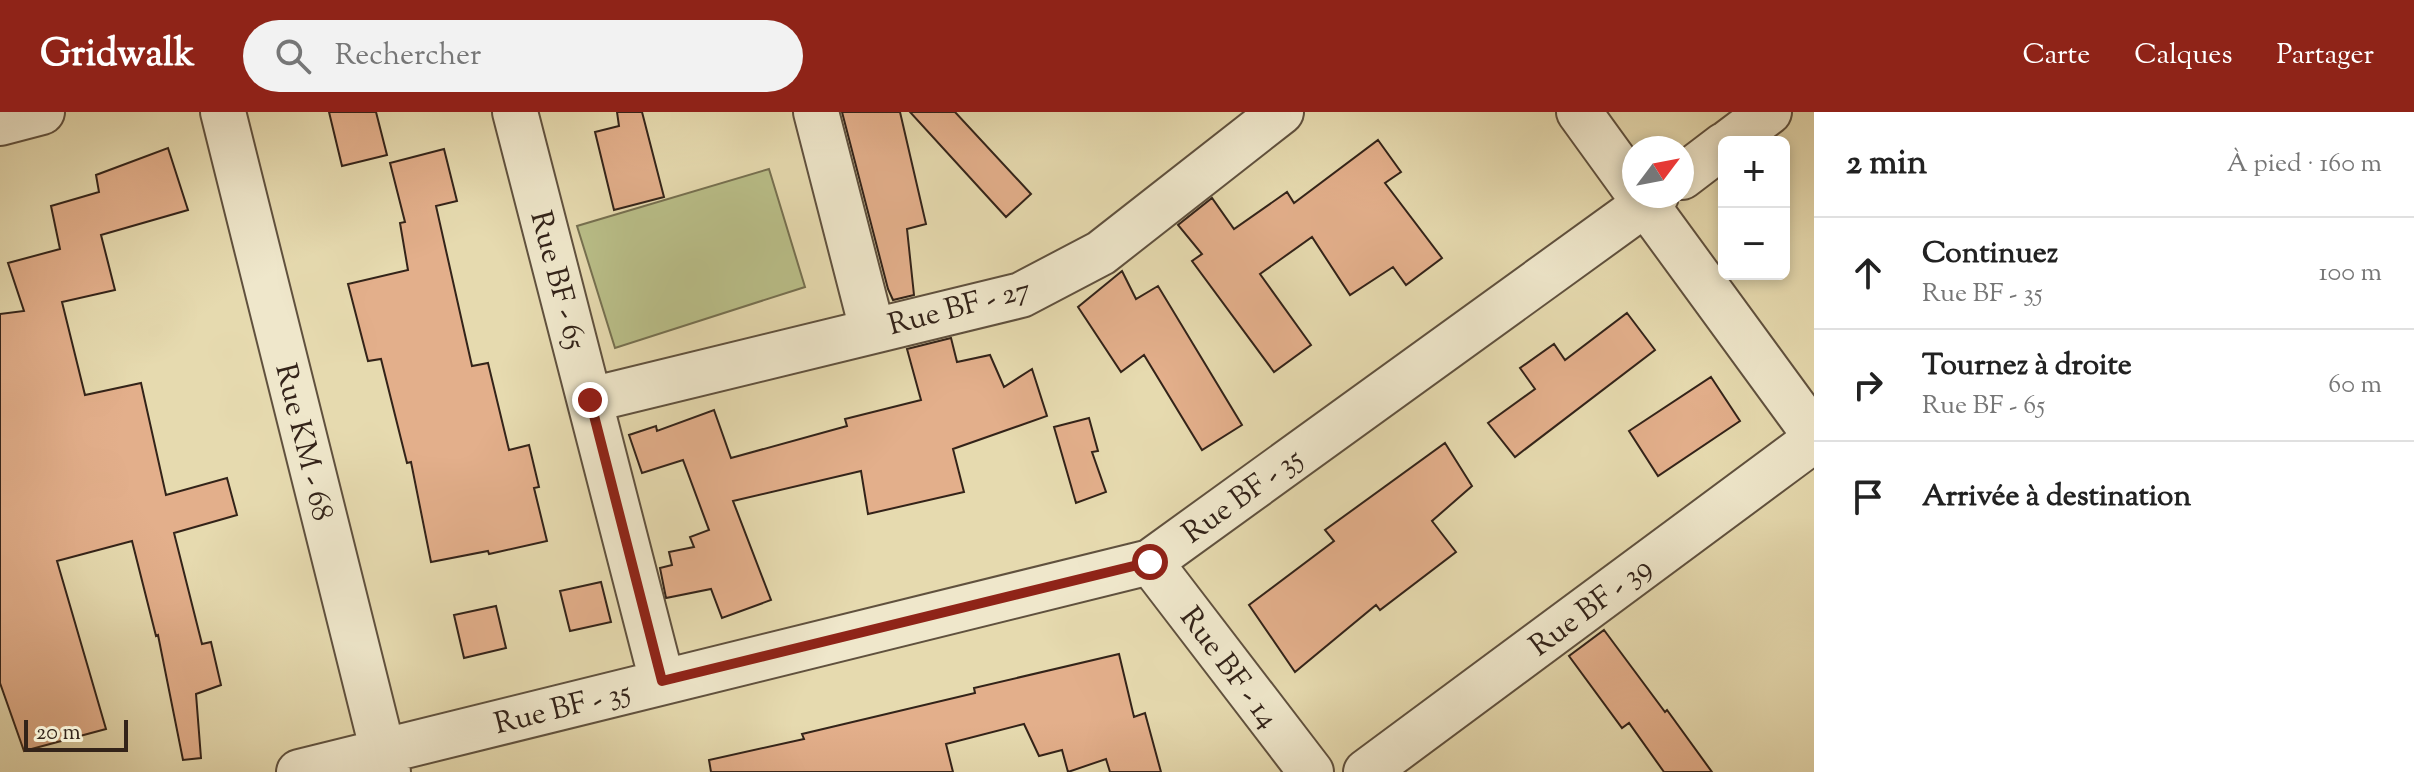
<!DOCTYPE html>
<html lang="fr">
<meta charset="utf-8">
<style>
body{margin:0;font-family:"Sorts Mill Goudy",serif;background:#f2f2f2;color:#222}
.controls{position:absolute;right:24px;top:24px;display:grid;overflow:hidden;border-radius:12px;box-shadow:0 4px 12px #0003}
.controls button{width:72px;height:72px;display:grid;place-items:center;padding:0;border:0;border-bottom:2px solid #e0e0e0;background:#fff;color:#222;font:40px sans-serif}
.compass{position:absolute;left:1622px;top:24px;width:72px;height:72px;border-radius:50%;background:#fff;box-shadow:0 4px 12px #0003;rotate:58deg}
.scale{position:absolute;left:24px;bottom:20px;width:104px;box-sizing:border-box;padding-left:8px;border:4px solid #332319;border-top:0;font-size:22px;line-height:28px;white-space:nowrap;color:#332319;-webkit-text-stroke:6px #efe7cb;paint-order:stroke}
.stop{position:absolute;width:24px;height:24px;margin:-18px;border:6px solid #8f2418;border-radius:50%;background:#fff}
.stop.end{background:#8f2418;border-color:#fff;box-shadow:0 2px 8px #0008}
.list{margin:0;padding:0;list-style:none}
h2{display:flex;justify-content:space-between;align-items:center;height:104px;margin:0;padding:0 32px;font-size:34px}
h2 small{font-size:26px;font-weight:400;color:#767676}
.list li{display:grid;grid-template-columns:52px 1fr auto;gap:24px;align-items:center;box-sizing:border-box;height:112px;padding:0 32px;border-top:2px solid #e0e0e0}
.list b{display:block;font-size:30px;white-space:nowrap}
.list p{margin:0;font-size:26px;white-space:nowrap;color:#767676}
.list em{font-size:26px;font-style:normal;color:#767676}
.icon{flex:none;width:44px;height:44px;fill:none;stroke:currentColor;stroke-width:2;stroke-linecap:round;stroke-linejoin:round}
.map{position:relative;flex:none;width:1814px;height:660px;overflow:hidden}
header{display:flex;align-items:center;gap:48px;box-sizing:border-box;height:112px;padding:0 40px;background:#8f2418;color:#fff}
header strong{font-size:38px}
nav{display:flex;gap:44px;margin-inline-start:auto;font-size:28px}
.search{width:560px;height:72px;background:#f2f2f2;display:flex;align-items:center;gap:20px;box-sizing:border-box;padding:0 28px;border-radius:44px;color:#767676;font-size:30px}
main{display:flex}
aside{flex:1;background:#fff}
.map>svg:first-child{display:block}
.green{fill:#b9be88;stroke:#767050;stroke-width:2}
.building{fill:#e3af8b;stroke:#332319;stroke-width:2}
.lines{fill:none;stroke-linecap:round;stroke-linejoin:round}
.minor-casing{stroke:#60513e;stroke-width:48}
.minor{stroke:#efe7cb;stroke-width:44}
.route{stroke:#8f2418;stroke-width:10}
.labels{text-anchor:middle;stroke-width:6;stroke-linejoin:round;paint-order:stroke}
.street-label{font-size:30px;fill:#332319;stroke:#efe7cb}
</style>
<header>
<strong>Gridwalk</strong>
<div class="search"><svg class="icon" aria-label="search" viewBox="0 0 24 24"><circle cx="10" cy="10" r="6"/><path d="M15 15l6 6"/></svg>Rechercher</div>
<nav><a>Carte</a><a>Calques</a><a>Partager</a></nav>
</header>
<main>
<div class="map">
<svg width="1814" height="660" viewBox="0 0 1814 660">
<rect width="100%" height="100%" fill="#e6daaf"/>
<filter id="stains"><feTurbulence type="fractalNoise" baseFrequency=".0025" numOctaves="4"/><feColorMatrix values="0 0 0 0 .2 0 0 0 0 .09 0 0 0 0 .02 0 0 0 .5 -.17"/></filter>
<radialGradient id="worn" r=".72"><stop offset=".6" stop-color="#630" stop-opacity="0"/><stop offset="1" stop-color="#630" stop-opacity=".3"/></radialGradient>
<path class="green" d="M 769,57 L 805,175 L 615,236 L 577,114 Z"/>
<path class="building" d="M 329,0 L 376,0 L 387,43 L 342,54 Z
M 617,0 L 642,0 L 664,85 L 614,98 L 595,20 L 619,14 Z
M 842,0 L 900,0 L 926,112 L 907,117 L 914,183 L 893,188 L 888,177 Z
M 910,0 L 955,0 L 1031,82 L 1006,105 Z
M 1378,28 L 1401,60 L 1385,71 L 1442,146 L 1406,173 L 1393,155 L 1350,183 L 1312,125 L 1260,162 L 1311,233 L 1274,260 L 1192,149 L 1202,142 L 1178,113 L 1212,86 L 1234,117 L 1287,80 L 1294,91 Z
M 168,36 L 188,98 L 101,123 L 115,178 L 62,190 L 85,283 L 141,271 L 166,383 L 227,366 L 237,403 L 174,421 L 202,532 L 211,530 L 221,573 L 196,582 L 201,646 L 183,648 L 158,523 L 156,524 L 132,429 L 57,449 L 106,617 L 24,639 L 0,571 L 0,202 L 24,199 L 8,151 L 60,137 L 51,94 L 99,80 L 96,63 Z
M 444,37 L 457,89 L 436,94 L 472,254 L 488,251 L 509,338 L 529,333 L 539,375 L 534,376 L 547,429 L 489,442 L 488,439 L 431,450 L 411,350 L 407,351 L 381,247 L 368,249 L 348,172 L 408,158 L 400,111 L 405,110 L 390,51 Z
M 1122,159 L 1136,187 L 1158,174 L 1242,313 L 1202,338 L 1144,243 L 1121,260 L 1078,195 Z
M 1627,201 L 1655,238 L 1515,345 L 1488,311 L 1535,277 L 1520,256 L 1554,232 L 1565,248 Z
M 951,226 L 957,250 L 990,243 L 1004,275 L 1032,257 L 1047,304 L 953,337 L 964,380 L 868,402 L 861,359 L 733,389 L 771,488 L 722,506 L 711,477 L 666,486 L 660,456 L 672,453 L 669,440 L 694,435 L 690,425 L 709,418 L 683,348 L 642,361 L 629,323 L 656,314 L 657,319 L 714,298 L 731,346 L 847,314 L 845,307 L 921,288 L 907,237 Z
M 1711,265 L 1740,309 L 1658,364 L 1629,319 Z
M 1089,306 L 1098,339 L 1092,340 L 1106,380 L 1076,391 L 1054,315 Z
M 1445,331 L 1472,374 L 1432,409 L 1456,440 L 1380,498 L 1376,493 L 1295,560 L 1249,493 L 1334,429 L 1325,418 Z
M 601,470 L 611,510 L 570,519 L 560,479 Z
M 496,494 L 506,536 L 464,546 L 454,503 Z
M 1604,518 L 1665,600 L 1667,598 L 1712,660 L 1664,660 L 1629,611 L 1622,616 L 1569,544 Z
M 1119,542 L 1134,605 L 1145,601 L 1161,660 L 1110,660 L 1106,647 L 1068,660 L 1062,638 L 1039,644 L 1024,612 L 946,632 L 953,660 L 711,660 L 709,648 L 804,627 L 802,622 L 975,581 L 974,576 Z"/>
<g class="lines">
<defs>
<path id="minor" d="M 223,0 L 388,660
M 515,0 L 662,569
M 816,0 L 872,217
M 1579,0 L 1634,76
M 0,11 L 42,0
M 1729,30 L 1769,0
M 1682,65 L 1724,33
M 1640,84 L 1814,322
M 590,288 L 1021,183 L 1101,141 L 1281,0
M 1150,450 L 1311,660
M 299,660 L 1150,450 L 1656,84
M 1366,660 L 1814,328"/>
</defs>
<use href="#minor" class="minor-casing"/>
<use href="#minor" class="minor"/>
</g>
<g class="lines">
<path class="route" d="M 590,288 L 662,569 L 1150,450"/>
</g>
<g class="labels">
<g class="street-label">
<text transform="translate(559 168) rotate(75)" y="10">Rue BF - 65</text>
<text transform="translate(959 194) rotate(-15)" y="10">Rue BF - 27</text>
<text transform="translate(305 330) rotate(76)" y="10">Rue KM - 68</text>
<text transform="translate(1242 383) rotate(-36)" y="10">Rue BF - 35</text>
<text transform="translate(1590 494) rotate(-37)" y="10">Rue BF - 39</text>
<text transform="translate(1230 555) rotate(53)" y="10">Rue BF - 14</text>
<text transform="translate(562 595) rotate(-14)" y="10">Rue BF - 35</text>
</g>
</g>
<rect width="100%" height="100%" filter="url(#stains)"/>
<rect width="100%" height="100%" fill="url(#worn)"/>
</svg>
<div class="controls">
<button>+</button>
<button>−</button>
</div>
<svg class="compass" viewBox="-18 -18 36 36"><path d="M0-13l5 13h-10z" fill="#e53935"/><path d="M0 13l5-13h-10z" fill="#767676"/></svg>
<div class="scale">20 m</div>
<div class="stop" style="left:1150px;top:450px"></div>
<div class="stop end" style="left:590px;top:288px"></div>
</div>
<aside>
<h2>2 min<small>À pied · 160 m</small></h2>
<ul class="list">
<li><svg class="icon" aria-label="ahead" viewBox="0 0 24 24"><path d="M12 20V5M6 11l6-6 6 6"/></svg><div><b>Continuez</b><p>Rue BF - 35</p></div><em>100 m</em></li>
<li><svg class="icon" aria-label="right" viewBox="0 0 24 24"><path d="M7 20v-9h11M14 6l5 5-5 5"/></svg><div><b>Tournez à droite</b><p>Rue BF - 65</p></div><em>60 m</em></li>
<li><svg class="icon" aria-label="arrive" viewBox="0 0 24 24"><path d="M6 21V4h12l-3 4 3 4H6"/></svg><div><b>Arrivée à destination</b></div></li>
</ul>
</aside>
</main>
